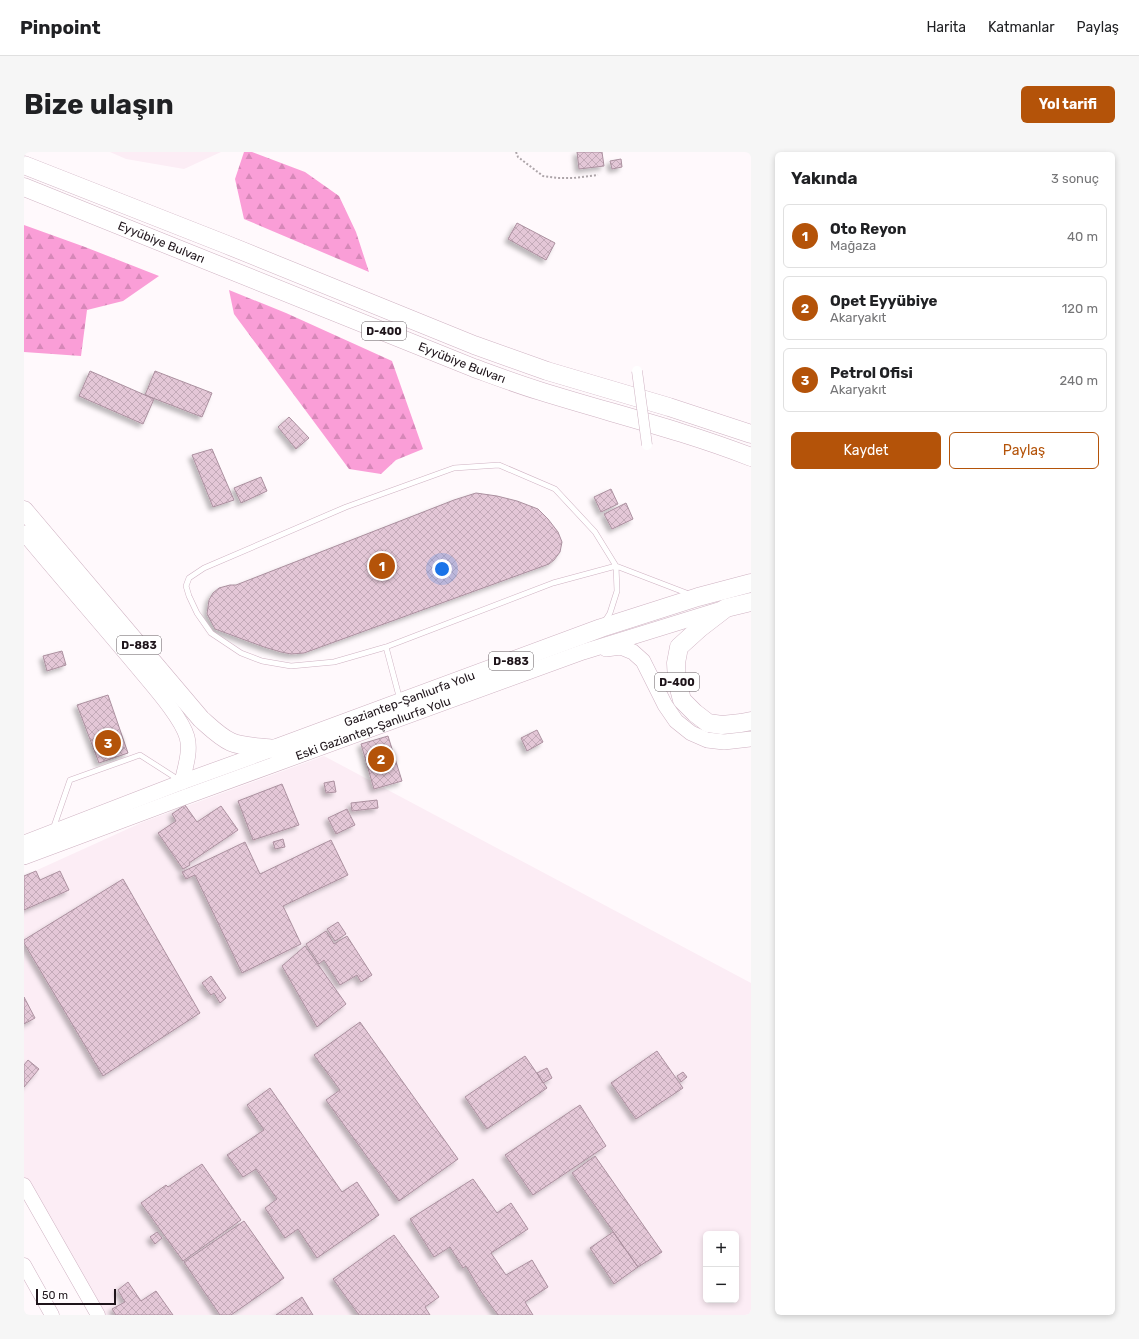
<!DOCTYPE html>
<html lang="tr">
<meta charset="utf-8">
<style>
body{margin:0;font-family:Rubik,sans-serif;background:#f6f6f6;color:#202124}
.controls{position:absolute;right:12px;bottom:12px;display:grid;overflow:hidden;border-radius:6px;box-shadow:0 2px 6px #0003}
.controls button{width:36px;height:36px;display:grid;place-items:center;padding:0;border:0;border-bottom:1px solid #e0e0e0;background:#fff;color:#202124;font:20px sans-serif}
.scale{position:absolute;left:12px;bottom:10px;width:80px;box-sizing:border-box;padding-left:4px;border:2px solid #1e141a;border-top:0;font-size:11px;line-height:14px;white-space:nowrap;color:#1e141a;-webkit-text-stroke:3px #fff;paint-order:stroke}
.you{position:absolute;left:418px;top:417px;width:14px;height:14px;margin:-10px;border:3px solid #fff;border-radius:50%;background:#1a73e8;box-shadow:0 0 0 6px #1a73e833}
.badge{display:grid;place-items:center;width:26px;height:26px;border-radius:50%;background:#b45309;color:#fff;font-size:13px;font-weight:700}
.pin{position:absolute;translate:-50% -50%;border:2px solid #fff;box-shadow:0 1px 4px #0006}
.list{margin:0;padding:0;list-style:none}
h2{display:flex;justify-content:space-between;align-items:center;height:52px;margin:0;padding:0 16px;font-size:17px}
h2 small{font-size:13px;font-weight:400;color:#757577}
.list li{display:grid;grid-template-columns:26px 1fr auto;gap:12px;align-items:center;box-sizing:border-box;height:64px;margin:0 8px 8px;padding:0 8px;border:1px solid #e0e0e0;border-radius:6px}
.list b{display:block;font-size:15px;white-space:nowrap}
.list p{margin:0;font-size:13px;white-space:nowrap;color:#757577}
.list em{font-size:13px;font-style:normal;color:#757577}
.actions{display:flex;gap:8px;padding:12px 16px}
.actions a{flex:1;padding:9px 0;border:1px solid #b45309;border-radius:6px;text-align:center;font-size:14px;color:#b45309}
.actions .main{background:#b45309;color:#fff}
.map{position:relative;flex:none;width:727px;height:1163px;overflow:hidden;border-radius:6px}
header{display:flex;align-items:center;gap:24px;box-sizing:border-box;height:56px;padding:0 20px;background:#fff;border-bottom:1px solid #e0e0e0}
header strong{font-size:19px}
nav{display:flex;gap:22px;margin-inline-start:auto;font-size:14px}
.intro{display:flex;align-items:center;justify-content:space-between;box-sizing:border-box;height:96px;padding:0 24px}
h1{margin:0;font-size:28px}
.button{padding:10px 18px;border-radius:6px;background:#b45309;color:#fff;font-size:14px;font-weight:700}
main{display:flex;gap:24px;padding:0 24px}
aside{flex:1;background:#fff;border-radius:6px;box-shadow:0 2px 6px #0003}
.map>svg:first-child{display:block}
.built{fill:#fcedf5;fill-rule:evenodd}
.forest{fill:url(#forest-firs)}
.building{fill:url(#building-cross-hatch);stroke:#ab909f;filter:url(#shadow)}
.lines{fill:none;stroke-linecap:round;stroke-linejoin:round}
.lane-casing{stroke:#cfb2c2;stroke-width:6}
.secondary-casing{stroke:#cfb2c2;stroke-width:15}
.primary-casing{stroke:#cfb2c2;stroke-width:16}
.highway-casing{stroke:#cfb2c2;stroke-width:19}
.path{stroke:#ada5a9;stroke-width:2;stroke-dasharray:2 2;stroke-linecap:butt}
.lane{stroke:#fff;stroke-width:5}
.secondary{stroke:#fff;stroke-width:14}
.primary{stroke:#fff;stroke-width:15}
.highway{stroke:#fff;stroke-width:18}
.street-bridge-casing{stroke:#cfb2c2;stroke-width:11;stroke-linecap:butt}
.street-bridge{stroke:#fff;stroke-width:10}
.labels{text-anchor:middle;stroke-width:3;stroke-linejoin:round;paint-order:stroke}
.shield{fill:#fff;stroke:#625a5f;stroke-width:1}
.shield-label{font-size:11px;font-weight:bold;fill:#1e141a}
.street-label{font-size:12px;fill:#1e141a;stroke:#fff}
</style>
<header>
<strong>Pinpoint</strong>
<nav><a>Harita</a><a>Katmanlar</a><a>Paylaş</a></nav>
</header>
<div class="intro"><h1>Bize ulaşın</h1><a class="button">Yol tarifi</a></div>
<main>
<div class="map">
<svg width="727" height="1163" viewBox="0 0 727 1163">
<defs>
<pattern id="forest-firs" width="22" height="20" patternUnits="userSpaceOnUse"><rect width="22" height="20" fill="#fa9ed7"/><path d="M5 1l3.5 6h-7zM16 11l3.5 6h-7z" fill="#d687b8"/></pattern>
<pattern id="building-cross-hatch" width="8" height="8" patternUnits="userSpaceOnUse"><rect width="8" height="8" fill="#e4c7d7"/><path d="M0 0l8 8M0 8l8-8" fill="none" stroke="#c3aab8"/></pattern>
<filter id="shadow"><feDropShadow dx="-3.5" dy="3.5" stdDeviation="2" flood-color="#0004"/></filter>
</defs>
<rect width="100%" height="100%" fill="#fff9fc"/>
<path class="built" d="M 86,0 L 197,0 L 160,17 L 102,7 Z
M 300,604 L 727,831 L 727,1163 L 82,1163 L 4,1031 L 0,1031 L 0,724 L 119,670 ZM 682,1082 L 712,1082 L 712,1148 L 682,1148 Z"/>
<path class="forest" d="M 220,0 L 228,0 L 281,20 L 315,44 L 332,80 L 345,120 L 220,67 L 211,27 Z
M 0,73 L 61,95 L 135,124 L 99,149 L 63,158 L 57,204 L 0,200 Z
M 205,138 L 262,161 L 368,209 L 399,297 L 372,308 L 357,322 L 325,317 L 210,162 Z"/>
<path class="building" d="M 553,0 L 578,0 L 580,14 L 555,17 Z
M 597,7 L 598,15 L 588,17 L 586,9 Z
M 493,71 L 531,91 L 522,108 L 484,87 Z
M 66,219 L 130,247 L 119,272 L 55,244 Z
M 131,219 L 188,241 L 178,265 L 121,243 Z
M 265,265 L 285,286 L 272,297 L 254,275 Z
M 188,297 L 210,348 L 189,355 L 168,303 Z
M 237,325 L 243,339 L 217,351 L 210,336 Z
M 587,337 L 594,352 L 577,360 L 570,345 Z
M 452,341 L 473,344 L 493,349 L 514,357 L 524,367 L 534,380 L 538,390 L 536,400 L 530,408 L 525,412 L 280,501 L 267,502 L 257,500 L 240,495 L 191,477 L 183,462 L 185,448 L 189,441 L 195,436 L 206,433 L 212,433 L 430,348 Z
M 602,351 L 609,367 L 588,377 L 580,362 Z
M 38,499 L 42,513 L 23,519 L 19,504 Z
M 84,543 L 104,601 L 75,611 L 53,553 Z
M 513,578 L 519,590 L 503,599 L 497,586 Z
M 364,584 L 378,629 L 350,637 L 337,592 Z
M 310,629 L 312,640 L 302,641 L 300,631 Z
M 258,632 L 275,673 L 229,688 L 214,649 Z
M 353,648 L 354,656 L 328,659 L 327,651 Z
M 161,653 L 173,670 L 197,654 L 214,678 L 165,711 L 166,713 L 159,717 L 134,681 L 152,669 L 148,662 Z
M 323,657 L 331,673 L 312,682 L 304,666 Z
M 259,687 L 261,695 L 251,697 L 249,690 Z
M 307,688 L 324,723 L 259,754 L 277,792 L 218,821 L 171,723 L 162,727 L 158,720 L 221,690 L 236,722 Z
M 12,719 L 16,728 L 36,719 L 45,738 L 0,758 L 0,724 Z
M 99,727 L 176,861 L 79,924 L 0,791 L 0,788 Z
M 314,770 L 322,782 L 311,789 L 303,777 Z
M 302,779 L 310,792 L 323,784 L 348,823 L 337,830 L 333,823 L 316,833 L 300,808 L 295,812 L 282,792 Z
M 281,794 L 322,852 L 293,875 L 258,814 Z
M 187,824 L 202,846 L 196,851 L 190,841 L 187,843 L 178,831 Z
M 0,845 L 11,866 L 0,872 Z
M 336,870 L 434,1007 L 375,1049 L 302,948 L 316,938 L 290,903 Z
M 633,899 L 659,936 L 612,967 L 587,931 Z
M 501,904 L 523,936 L 463,977 L 441,945 Z
M 4,908 L 15,917 L 0,935 L 0,913 Z
M 523,916 L 528,926 L 519,931 L 513,921 Z
M 659,920 L 663,925 L 657,930 L 653,924 Z
M 246,936 L 318,1040 L 333,1030 L 355,1063 L 293,1106 L 274,1077 L 261,1086 L 241,1056 L 253,1047 L 232,1017 L 219,1025 L 203,1003 L 240,978 L 223,953 Z
M 556,953 L 582,994 L 509,1043 L 481,1003 Z
M 571,1004 L 638,1100 L 614,1115 L 548,1021 Z
M 178,1012 L 217,1068 L 159,1109 L 117,1051 L 142,1033 L 144,1035 Z
M 449,1027 L 473,1061 L 487,1051 L 504,1077 L 467,1101 L 482,1123 L 508,1108 L 524,1135 L 501,1150 L 509,1163 L 474,1163 L 458,1141 L 442,1114 L 439,1116 L 426,1095 L 410,1105 L 386,1067 Z
M 220,1069 L 260,1126 L 207,1163 L 196,1163 L 160,1110 Z
M 133,1080 L 138,1086 L 131,1092 L 126,1085 Z
M 589,1080 L 614,1115 L 590,1132 L 566,1096 Z
M 370,1083 L 415,1145 L 401,1155 L 406,1163 L 335,1163 L 309,1127 Z
M 104,1130 L 117,1149 L 132,1139 L 149,1163 L 92,1163 L 88,1157 L 101,1150 L 94,1138 Z
M 278,1145 L 289,1163 L 252,1163 Z"/>
<g class="lines">
<defs>
<path id="lane" d="M 475,313 L 531,337 L 571,380 L 592,414 L 529,431 L 362,495 L 310,510 L 267,514 L 238,509 L 217,501 L 187,481 L 173,461 L 165,444 L 162,434 L 165,426 L 180,416 L 322,355 L 430,316 Z
M 581,469 L 586,461 L 593,439 L 592,414 L 665,442
M 362,495 L 376,548
M 29,677 L 46,628 L 116,603 L 155,628"/>
<path id="secondary" d="M 0,1033 L 74,1163
M 0,1113 L 28,1163"/>
<g id="primary">
<path d="M 0,381 C 38,427 78,472 116,518 C 130,535 157,565 163,585 C 167,599 161,616 158,630"/>
<path d="M 582,497 L 597,495 L 609,500 L 619,509 L 641,553 L 652,569 L 667,581 L 683,588 L 700,590 L 727,587"/>
<path d="M 0,691 L 158,630 L 249,597"/>
<path id="s1" d="M 0,705 L 161,645 L 559,500 L 698,457"/>
</g>
<g id="highway">
<path d="M 0,13 L 201,92 L 450,193 L 523,219 L 645,255 L 727,282"/>
<path id="s2" d="M 0,35 L 450,216 C 472,224 493,232 516,239 C 586,261 658,278 727,305"/>
<path id="s3" d="M 0,358 L 177,567 C 186,575 196,585 207,590 C 218,595 237,595 250,597 L 577,476 L 674,445 L 727,431"/>
<path d="M 727,450 L 702,456 L 676,476 L 655,495 L 652,511 L 653,529 L 658,548 L 671,561 L 684,571 L 698,573 L 717,571 L 727,569"/>
</g>
</defs>
<use href="#lane" class="lane-casing"/>
<use href="#secondary" class="secondary-casing"/>
<use href="#primary" class="primary-casing"/>
<use href="#highway" class="highway-casing"/>
<path class="path" d="M 492,0 L 494,5 L 519,24 L 534,26 L 549,26 L 574,23"/>
<use href="#lane" class="lane"/>
<use href="#secondary" class="secondary"/>
<use href="#primary" class="primary"/>
<use href="#highway" class="highway"/>
<defs>
<path id="street-bridge" d="M 613,219 L 623,293"/>
</defs>
<use href="#street-bridge" class="street-bridge-casing"/>
<use href="#street-bridge" class="street-bridge"/>
</g>
<g class="labels">
<g class="shield">
<rect x="338" y="170" width="44" height="18" rx="3"/>
<rect x="93" y="484" width="44" height="18" rx="3"/>
<rect x="465" y="500" width="44" height="18" rx="3"/>
<rect x="631" y="521" width="44" height="18" rx="3"/>
</g>
<g class="shield-label">
<text x="360" y="183">D-400</text>
<text x="115" y="497">D-883</text>
<text x="487" y="513">D-883</text>
<text x="653" y="534">D-400</text>
</g>
<g class="street-label">
<text dy="4" stroke="none"><textPath href="#s2" startOffset="148">Eyyübiye Bulvarı</textPath></text>
<text dy="4" stroke="none"><textPath href="#s2" startOffset="472">Eyyübiye Bulvarı</textPath></text>
<text dy="4" stroke="none"><textPath href="#s3" startOffset="500">Gaziantep-Şanlıurfa Yolu</textPath></text>
<text dy="4" stroke="none"><textPath href="#s1" startOffset="372">Eski Gaziantep-Şanlıurfa Yolu</textPath></text>
</g>
</g>
</svg>
<div class="controls">
<button>+</button>
<button>−</button>
</div>
<div class="scale">50 m</div>
<div class="you"></div>
<div class="pin badge" style="left:358px;top:414px">1</div>
<div class="pin badge" style="left:357px;top:607px">2</div>
<div class="pin badge" style="left:84px;top:591px">3</div>
</div>
<aside>
<h2>Yakında<small>3 sonuç</small></h2>
<ul class="list">
<li><span class="badge">1</span><div><b>Oto Reyon</b><p>Mağaza</p></div><em>40 m</em></li>
<li><span class="badge">2</span><div><b>Opet Eyyübiye</b><p>Akaryakıt</p></div><em>120 m</em></li>
<li><span class="badge">3</span><div><b>Petrol Ofisi</b><p>Akaryakıt</p></div><em>240 m</em></li>
</ul>
<div class="actions"><a class="main">Kaydet</a><a>Paylaş</a></div>
</aside>
</main>
